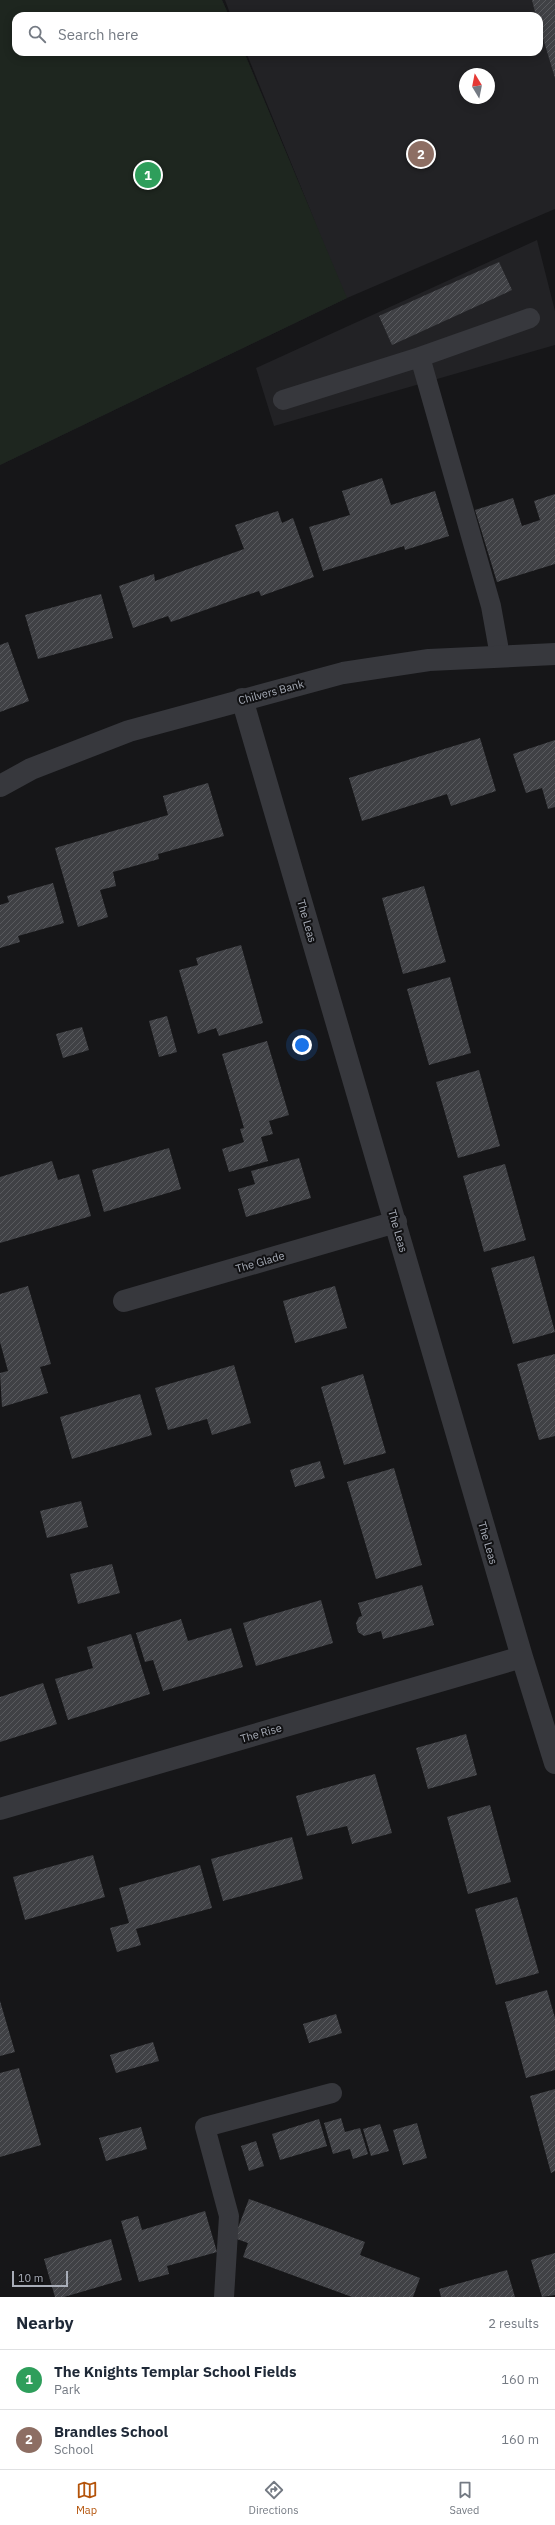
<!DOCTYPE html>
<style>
body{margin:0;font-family:"IBM Plex Sans",sans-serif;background:#f2f2f3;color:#1f2937}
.compass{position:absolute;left:459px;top:68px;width:36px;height:36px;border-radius:50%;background:#fff;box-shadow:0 2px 10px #0003;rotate:350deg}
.scale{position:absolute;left:12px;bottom:10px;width:56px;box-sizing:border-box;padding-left:4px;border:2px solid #a8adb8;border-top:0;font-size:11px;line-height:14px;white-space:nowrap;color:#a8adb8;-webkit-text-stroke:3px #111113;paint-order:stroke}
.you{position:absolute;left:302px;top:1045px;width:14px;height:14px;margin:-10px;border:3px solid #fff;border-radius:50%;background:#1a73e8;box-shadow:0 0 0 6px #1a73e833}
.badge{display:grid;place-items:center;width:26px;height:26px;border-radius:50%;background:#b45309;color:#fff;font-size:13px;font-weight:700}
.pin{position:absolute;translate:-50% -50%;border:2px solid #fff;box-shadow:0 1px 4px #0006}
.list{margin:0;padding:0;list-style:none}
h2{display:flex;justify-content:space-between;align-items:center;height:52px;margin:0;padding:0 16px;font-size:17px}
h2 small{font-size:13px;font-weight:400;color:#747a83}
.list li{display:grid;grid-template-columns:26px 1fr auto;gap:12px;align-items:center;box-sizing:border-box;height:60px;padding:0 16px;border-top:1px solid #e0e1e3}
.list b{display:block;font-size:15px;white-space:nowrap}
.list p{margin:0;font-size:13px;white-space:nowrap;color:#747a83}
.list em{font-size:13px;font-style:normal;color:#747a83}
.icon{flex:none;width:22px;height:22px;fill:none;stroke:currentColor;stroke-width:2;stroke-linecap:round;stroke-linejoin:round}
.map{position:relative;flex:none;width:555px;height:2297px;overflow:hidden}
.search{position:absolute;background:#fff;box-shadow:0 2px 10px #0003;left:12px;right:12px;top:12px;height:44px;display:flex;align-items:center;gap:10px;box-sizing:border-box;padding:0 14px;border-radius:12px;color:#747a83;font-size:15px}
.sheet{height:172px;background:#fff}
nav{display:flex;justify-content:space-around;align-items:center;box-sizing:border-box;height:56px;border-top:1px solid #e0e1e3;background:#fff;font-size:11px;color:#747a83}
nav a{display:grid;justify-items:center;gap:2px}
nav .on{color:#b45309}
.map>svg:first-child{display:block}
.built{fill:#222225;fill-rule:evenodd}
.green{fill:#1e261f}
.building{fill:url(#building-hatch)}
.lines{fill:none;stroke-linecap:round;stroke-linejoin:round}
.service{stroke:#37383d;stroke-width:20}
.minor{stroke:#37383d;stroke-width:22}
.labels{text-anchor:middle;stroke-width:4;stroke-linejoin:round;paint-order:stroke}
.street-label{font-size:11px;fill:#a8adb8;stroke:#111113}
</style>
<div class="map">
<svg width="555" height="2297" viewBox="0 0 555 2297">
<defs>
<pattern id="building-hatch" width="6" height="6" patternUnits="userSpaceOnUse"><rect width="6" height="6" fill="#404145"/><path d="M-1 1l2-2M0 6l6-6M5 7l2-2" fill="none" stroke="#595a5e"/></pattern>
</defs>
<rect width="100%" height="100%" fill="#161618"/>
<path class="built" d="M 0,0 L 222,0 L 229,16 L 16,16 L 16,52 L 244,52 L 318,229 L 246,52 L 539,52 L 539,16 L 231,16 L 225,0 L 555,0 L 555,209 L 347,298 L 0,465 ZM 465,74 L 489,74 L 489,98 L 465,98 Z
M 537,240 L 555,311 L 555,345 L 274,426 L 256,368 Z"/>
<path class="green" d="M 0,0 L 222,0 L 229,16 L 16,16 L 16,52 L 244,52 L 347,298 L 0,465 Z"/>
<path class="building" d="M 532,0 L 555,0 L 555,78 L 539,25 L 539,16 L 536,16 Z
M 499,262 L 512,290 L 392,345 L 379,316 Z
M 382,478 L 391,505 L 435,491 L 449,536 L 405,550 L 404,546 L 323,571 L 309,527 L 350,515 L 342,491 Z
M 555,494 L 555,564 L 497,582 L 475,510 L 513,498 L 522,526 L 540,520 L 534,501 Z
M 278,511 L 282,523 L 293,518 L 314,577 L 261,596 L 259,591 L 171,622 L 168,616 L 133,628 L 119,586 L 154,574 L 155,581 L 244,549 L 235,525 Z
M 101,594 L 113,638 L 38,659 L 25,615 Z
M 8,642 L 29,701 L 0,712 L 0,645 Z
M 480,738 L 496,791 L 451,806 L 447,794 L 362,821 L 349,778 Z
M 555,740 L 555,807 L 548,809 L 542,788 L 526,793 L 513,754 Z
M 208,783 L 224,836 L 158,854 L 159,859 L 113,872 L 116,886 L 100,890 L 108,917 L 78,927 L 55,848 L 168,815 L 163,796 Z
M 53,883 L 64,923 L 18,936 L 20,942 L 0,948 L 0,905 L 9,902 L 7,896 Z
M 424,886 L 446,962 L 403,974 L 382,898 Z
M 241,945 L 263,1023 L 219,1036 L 216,1028 L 198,1034 L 179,970 L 198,965 L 196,958 Z
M 450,977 L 471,1053 L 429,1065 L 407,989 Z
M 167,1016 L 177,1052 L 159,1057 L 149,1021 Z
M 82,1027 L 89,1050 L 63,1058 L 56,1034 Z
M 267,1041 L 289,1115 L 269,1121 L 273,1134 L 261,1137 L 268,1161 L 229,1172 L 222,1149 L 244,1142 L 240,1129 L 244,1128 L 222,1054 Z
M 479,1070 L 500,1146 L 458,1158 L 436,1082 Z
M 169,1148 L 181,1189 L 104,1212 L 92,1170 Z
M 299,1158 L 311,1198 L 246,1217 L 238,1189 L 255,1184 L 251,1171 Z
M 52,1161 L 58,1180 L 79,1174 L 91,1216 L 0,1243 L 0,1177 Z
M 505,1164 L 526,1240 L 484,1252 L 463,1176 Z
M 534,1256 L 555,1332 L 513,1344 L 491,1268 Z
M 28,1286 L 51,1364 L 40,1367 L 48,1393 L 2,1407 L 0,1373 L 8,1371 L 0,1342 L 0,1294 Z
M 335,1286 L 347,1328 L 295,1343 L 283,1301 Z
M 555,1354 L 555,1436 L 539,1440 L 517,1364 Z
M 234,1365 L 251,1423 L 212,1435 L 207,1419 L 168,1430 L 155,1388 Z
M 363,1374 L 386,1453 L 344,1465 L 321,1387 Z
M 140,1394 L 152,1435 L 72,1459 L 60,1417 Z
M 320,1461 L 325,1478 L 295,1487 L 290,1470 Z
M 394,1468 L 422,1565 L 376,1579 L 347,1482 Z
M 81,1501 L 88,1527 L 47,1538 L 40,1511 Z
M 112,1564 L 120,1593 L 78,1604 L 70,1574 Z
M 422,1585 L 434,1625 L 383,1639 L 381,1631 L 364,1636 L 358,1632 L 356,1623 L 359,1617 L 362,1616 L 358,1603 Z
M 321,1600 L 333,1643 L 256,1666 L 243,1623 Z
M 181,1619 L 188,1641 L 231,1628 L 243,1667 L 163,1691 L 153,1660 L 145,1662 L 136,1633 Z
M 131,1634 L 150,1694 L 68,1720 L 55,1679 L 93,1668 L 87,1647 Z
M 43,1683 L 57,1724 L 0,1742 L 0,1697 Z
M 466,1734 L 477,1775 L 428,1789 L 416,1748 Z
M 375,1774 L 392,1833 L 352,1844 L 347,1826 L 307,1836 L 296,1796 Z
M 490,1805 L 511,1882 L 468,1894 L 447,1817 Z
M 292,1837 L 303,1879 L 223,1901 L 211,1859 Z
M 93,1855 L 105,1897 L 25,1920 L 13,1877 Z
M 200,1865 L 212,1908 L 136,1929 L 141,1945 L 117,1952 L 110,1928 L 129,1923 L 119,1888 Z
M 517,1897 L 539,1973 L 496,1985 L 475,1909 Z
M 547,1990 L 555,2018 L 555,2070 L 526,2078 L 505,2002 Z
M 0,2001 L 15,2052 L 0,2056 Z
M 336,2014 L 342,2033 L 309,2043 L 303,2024 Z
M 153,2042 L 159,2061 L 116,2073 L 110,2055 Z
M 19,2068 L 41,2145 L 0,2157 L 0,2073 Z
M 555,2089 L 555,2171 L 551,2173 L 530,2096 Z
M 341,2118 L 345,2132 L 360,2128 L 368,2154 L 353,2159 L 350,2149 L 333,2154 L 324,2123 Z
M 319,2119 L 327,2146 L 280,2160 L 272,2134 Z
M 417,2123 L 427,2158 L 403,2165 L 393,2130 Z
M 380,2124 L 389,2151 L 371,2156 L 363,2129 Z
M 141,2127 L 147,2149 L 106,2161 L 99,2138 Z
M 256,2141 L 264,2166 L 249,2171 L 241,2146 Z
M 249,2199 L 365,2242 L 360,2255 L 420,2278 L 413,2297 L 352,2297 L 243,2257 L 248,2243 L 234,2238 Z
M 205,2211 L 217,2252 L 167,2266 L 169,2274 L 139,2282 L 121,2221 L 138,2216 L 142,2230 Z
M 111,2239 L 122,2280 L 64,2297 L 55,2297 L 44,2259 Z
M 555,2253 L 555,2295 L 542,2297 L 531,2260 Z
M 507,2270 L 515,2297 L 441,2297 L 439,2289 Z"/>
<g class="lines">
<path class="service" d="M 420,357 L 530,318
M 283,400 L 420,357 L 491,606 L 500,656
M 224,2297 L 229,2216 L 205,2127 L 332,2093"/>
<path class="minor" d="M 242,699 L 522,1657 L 555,1763
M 0,786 L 31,769 L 129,731 L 343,673 L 429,660 L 555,654
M 124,1301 L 396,1222
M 0,1809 L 522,1657"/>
</g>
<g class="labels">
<g class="street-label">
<text transform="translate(271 692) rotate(-15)" y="4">Chilvers Bank</text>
<text transform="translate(307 921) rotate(74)" y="4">The Leas</text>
<text transform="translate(398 1231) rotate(74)" y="4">The Leas</text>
<text transform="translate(260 1262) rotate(-16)" y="4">The Glade</text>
<text transform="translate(488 1543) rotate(74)" y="4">The Leas</text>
<text transform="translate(261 1733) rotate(-16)" y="4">The Rise</text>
</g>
</g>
</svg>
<svg class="compass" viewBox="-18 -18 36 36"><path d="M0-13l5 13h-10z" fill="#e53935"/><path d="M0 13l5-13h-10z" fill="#747a83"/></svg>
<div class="scale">10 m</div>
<div class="you"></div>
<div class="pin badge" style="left:148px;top:175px;background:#2e9e5b">1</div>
<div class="pin badge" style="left:421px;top:154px;background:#8d6e63">2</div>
<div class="search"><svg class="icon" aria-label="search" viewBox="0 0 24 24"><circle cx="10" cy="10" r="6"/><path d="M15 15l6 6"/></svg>Search here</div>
</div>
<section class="sheet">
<h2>Nearby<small>2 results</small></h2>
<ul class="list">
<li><span class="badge" style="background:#2e9e5b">1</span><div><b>The Knights Templar School Fields</b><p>Park</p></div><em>160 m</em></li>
<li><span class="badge" style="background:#8d6e63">2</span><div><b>Brandles School</b><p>School</p></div><em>160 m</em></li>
</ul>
</section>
<nav>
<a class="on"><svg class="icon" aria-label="map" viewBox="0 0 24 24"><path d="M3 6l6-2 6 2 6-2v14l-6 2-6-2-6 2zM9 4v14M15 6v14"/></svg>Map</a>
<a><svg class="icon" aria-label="directions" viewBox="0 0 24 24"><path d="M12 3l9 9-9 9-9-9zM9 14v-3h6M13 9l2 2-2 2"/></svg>Directions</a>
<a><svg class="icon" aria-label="saved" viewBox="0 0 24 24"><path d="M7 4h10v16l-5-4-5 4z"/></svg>Saved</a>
</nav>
